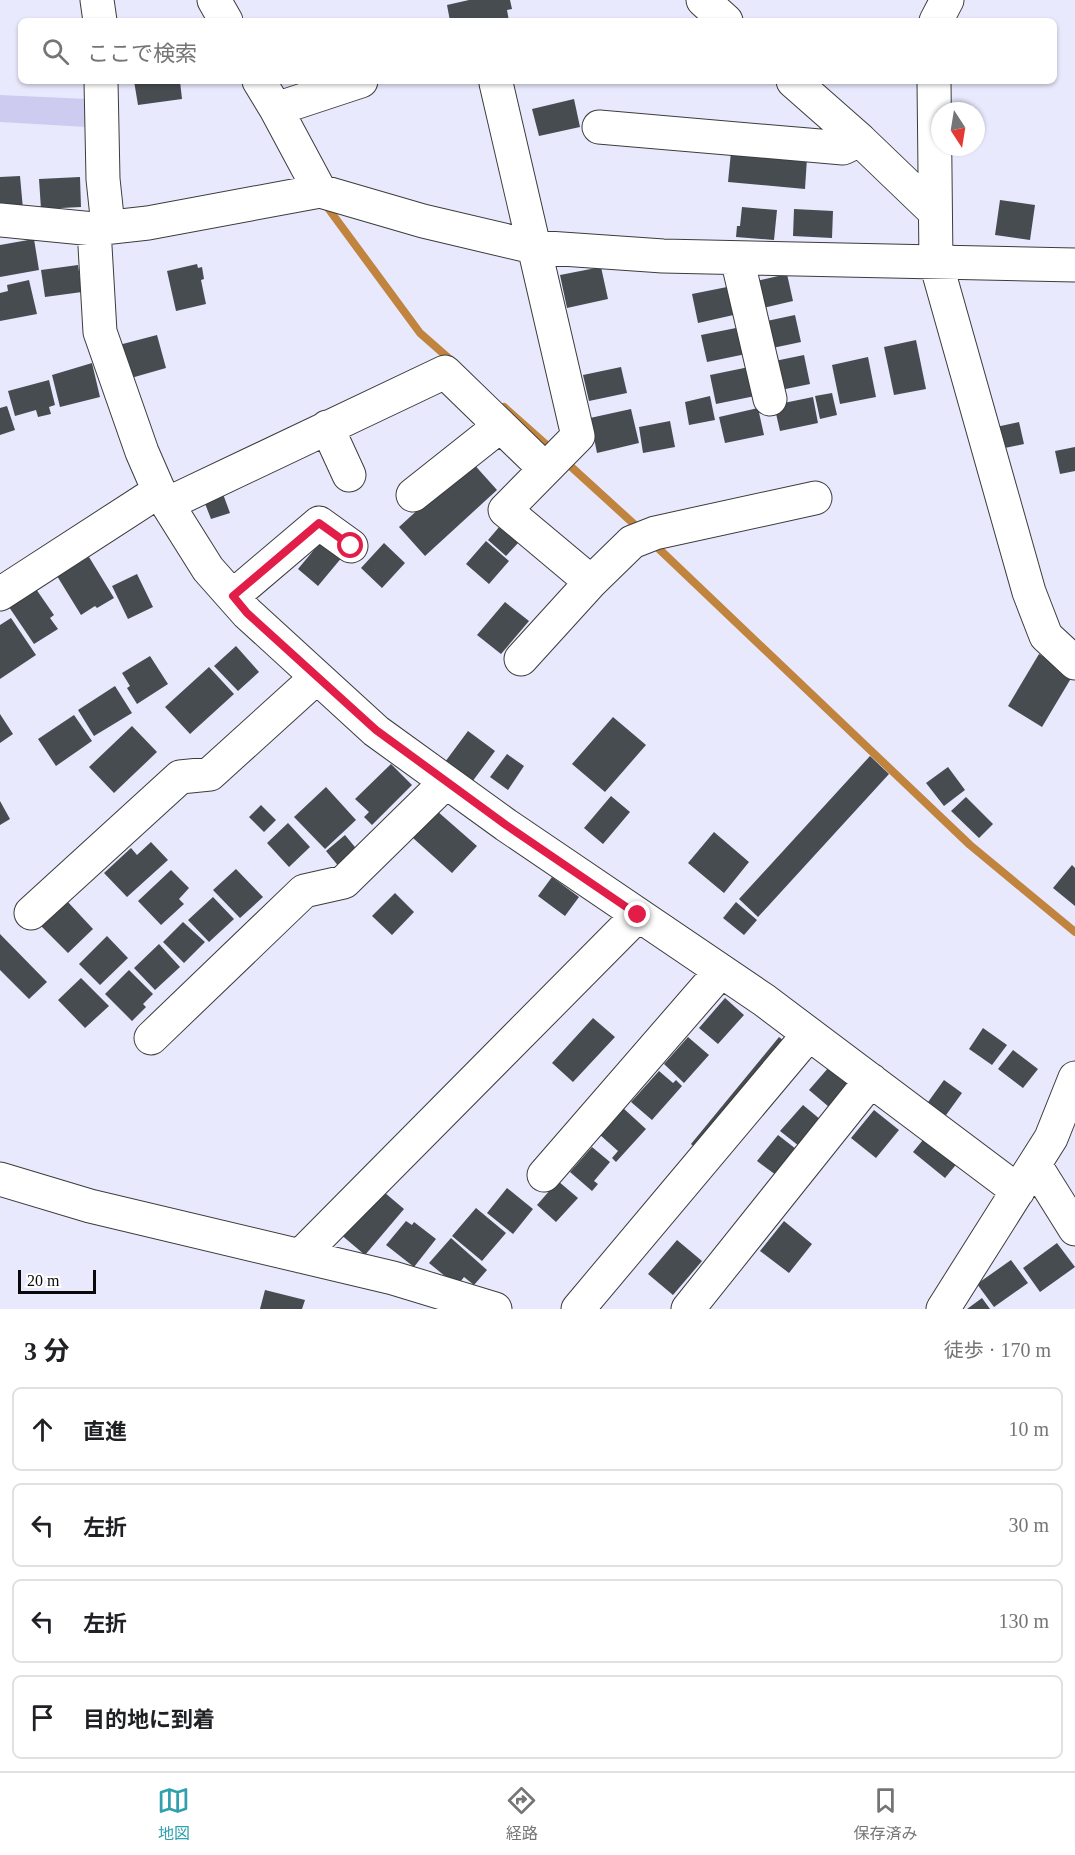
<!DOCTYPE html>
<html lang="ja">
<meta charset="utf-8">
<style>
body{margin:0;font-family:"Times New Roman","Noto Sans JP",serif;background:#f2f2f2;color:#202124}
.compass{position:absolute;left:931px;top:102px;width:54px;height:54px;border-radius:50%;background:#fff;box-shadow:0 2px 4px #0004;rotate:168deg}
.scale{position:absolute;left:18px;bottom:15px;width:78px;box-sizing:border-box;padding-left:6px;border:3px solid #090909;border-top:0;font-size:16px;line-height:21px;white-space:nowrap;color:#090909;-webkit-text-stroke:4px #fff;paint-order:stroke}
.stop{position:absolute;width:18px;height:18px;margin:-14px;border:4px solid #e11d48;border-radius:50%;background:#fff}
.stop.end{background:#e11d48;border-color:#fff;box-shadow:0 2px 6px #0008}
.list{margin:0;padding:0;list-style:none}
h2{display:flex;justify-content:space-between;align-items:center;height:78px;margin:0;padding:0 24px;font-size:26px}
h2 small{font-size:20px;font-weight:400;color:#757577}
.list li{display:grid;grid-template-columns:39px 1fr auto;gap:18px;align-items:center;box-sizing:border-box;height:84px;margin:0 12px 12px;padding:0 12px;border:2px solid #e0e0e0;border-radius:9px}
.list b{display:block;font-size:22px;white-space:nowrap}
.list em{font-size:20px;font-style:normal;color:#757577}
.icon{flex:none;width:33px;height:33px;fill:none;stroke:currentColor;stroke-width:2;stroke-linecap:round;stroke-linejoin:round}
.map{position:relative;flex:none;width:1075px;height:1309px;overflow:hidden}
.search{position:absolute;background:#fff;box-shadow:0 2px 4px #0004;left:18px;right:18px;top:18px;height:66px;display:flex;align-items:center;gap:15px;box-sizing:border-box;padding:0 21px;border-radius:9px;color:#757577;font-size:22px}
.sheet{height:462px;background:#fff}
nav{display:flex;justify-content:space-around;align-items:center;box-sizing:border-box;height:84px;border-top:2px solid #e0e0e0;background:#fff;font-size:16px;color:#757577}
nav a{display:grid;justify-items:center;gap:3px}
nav .on{color:#2fa1ac}
.map>svg:first-child{display:block}
.farmland{fill:#cdcbf0}
.lines{fill:none;stroke-linecap:round;stroke-linejoin:round}
.stream{stroke:#c1843e;stroke-width:8}
.building{fill:#474c51}
.minor-casing{stroke:#3c3c3c;stroke-width:35}
.minor{stroke:#fff;stroke-width:33}
.route{stroke:#e11d48;stroke-width:8}
</style>
<div class="map">
<svg width="1075" height="1309" viewBox="0 0 1075 1309">
<rect width="100%" height="100%" fill="#e8e9fd"/>
<path class="farmland" d="M 0,95 L 87,99 L 87,127 L 0,122 Z"/>
<g class="lines">
<path class="stream" d="M 325,204 L 420,333 L 453,362
M 504,407 L 550,448
M 567,463 L 635,525
M 658,548 L 970,845 L 1075,932"/>
</g>
<path class="building" d="M 469,0 L 510,0 L 512,9 L 507,10 L 509,21 L 450,21 L 447,5 Z
M 134,81 L 180,81 L 182,99 L 138,105 Z
M 574,99 L 580,127 L 539,136 L 532,109 Z
M 731,152 L 807,158 L 805,189 L 728,182 Z
M 20,176 L 23,209 L 0,210 L 0,177 Z
M 80,177 L 81,207 L 41,209 L 39,179 Z
M 1000,200 L 1035,205 L 1030,240 L 995,235 Z
M 742,207 L 777,210 L 774,240 L 736,237 L 737,226 L 740,226 Z
M 794,209 L 833,211 L 832,238 L 793,236 Z
M 34,239 L 39,270 L 0,277 L 0,245 Z
M 197,264 L 198,268 L 202,267 L 204,279 L 201,280 L 206,304 L 176,311 L 167,271 Z
M 78,265 L 82,292 L 45,297 L 41,270 Z
M 601,267 L 608,299 L 567,308 L 560,275 Z
M 787,274 L 793,301 L 754,310 L 748,283 Z
M 29,280 L 37,314 L 0,321 L 0,293 L 8,291 L 7,285 Z
M 732,286 L 738,314 L 698,323 L 692,294 Z
M 795,315 L 801,342 L 763,350 L 757,323 Z
M 741,327 L 746,354 L 707,362 L 701,335 Z
M 157,335 L 166,368 L 124,380 L 115,346 Z
M 916,340 L 926,389 L 894,395 L 884,347 Z
M 804,355 L 810,384 L 771,392 L 765,363 Z
M 868,357 L 876,397 L 840,404 L 832,365 Z
M 92,363 L 100,397 L 60,407 L 52,375 Z
M 621,367 L 627,393 L 589,401 L 583,375 Z
M 749,367 L 755,396 L 716,404 L 710,375 Z
M 49,380 L 55,405 L 49,407 L 51,414 L 38,417 L 36,410 L 15,416 L 8,391 Z
M 832,393 L 837,415 L 820,419 L 815,396 Z
M 710,396 L 715,420 L 689,425 L 685,402 Z
M 813,397 L 818,423 L 780,431 L 774,405 Z
M 7,406 L 15,430 L 0,435 L 0,408 Z
M 758,408 L 764,435 L 725,443 L 719,417 Z
M 631,409 L 639,443 L 597,453 L 590,418 Z
M 670,421 L 675,447 L 643,453 L 639,427 Z
M 1019,422 L 1024,444 L 1000,449 L 996,427 Z
M 1075,447 L 1075,471 L 1060,474 L 1055,451 Z
M 471,461 L 497,490 L 425,556 L 399,527 Z
M 223,494 L 230,513 L 211,519 L 204,501 Z
M 500,526 L 519,542 L 506,556 L 488,540 Z
M 323,539 L 343,556 L 318,586 L 298,569 Z
M 486,541 L 509,561 L 489,584 L 466,564 Z
M 384,543 L 405,563 L 382,588 L 361,568 Z
M 89,557 L 114,598 L 97,608 L 95,606 L 81,615 L 57,576 Z
M 137,574 L 153,607 L 128,619 L 112,586 Z
M 36,589 L 54,615 L 50,618 L 58,629 L 34,644 L 9,607 Z
M 505,602 L 529,621 L 501,654 L 477,635 Z
M 11,618 L 36,655 L 0,679 L 0,625 Z
M 236,646 L 259,672 L 238,691 L 214,666 Z
M 1039,654 L 1073,675 L 1042,727 L 1008,706 Z
M 150,656 L 168,684 L 137,704 L 127,688 L 130,686 L 122,673 Z
M 209,667 L 234,694 L 190,734 L 165,707 Z
M 115,686 L 132,713 L 94,736 L 78,710 Z
M 0,714 L 13,734 L 0,743 Z
M 74,715 L 92,741 L 56,766 L 38,739 Z
M 613,717 L 646,745 L 605,792 L 572,764 Z
M 132,726 L 157,752 L 114,793 L 89,767 Z
M 468,731 L 495,751 L 472,782 L 445,762 Z
M 507,754 L 524,766 L 508,790 L 490,777 Z
M 870,756 L 889,774 L 758,917 L 739,899 Z
M 391,764 L 412,785 L 372,825 L 364,817 L 369,812 L 355,799 Z
M 948,767 L 965,790 L 944,806 L 926,783 Z
M 326,787 L 356,820 L 325,849 L 294,817 Z
M 611,796 L 630,812 L 603,844 L 584,828 Z
M 966,797 L 993,824 L 979,838 L 951,811 Z
M 0,801 L 10,819 L 0,825 Z
M 261,805 L 276,820 L 264,832 L 249,817 Z
M 437,811 L 477,846 L 452,873 L 413,838 Z
M 288,823 L 310,847 L 289,867 L 267,843 Z
M 714,832 L 749,862 L 724,893 L 688,863 Z
M 345,835 L 359,852 L 340,868 L 326,851 Z
M 151,842 L 168,860 L 127,897 L 104,873 L 131,848 L 137,855 Z
M 1072,865 L 1075,868 L 1075,906 L 1053,888 Z
M 236,869 L 263,897 L 240,918 L 213,890 Z
M 171,870 L 189,888 L 179,899 L 184,904 L 161,925 L 138,901 Z
M 552,877 L 579,897 L 565,916 L 538,896 Z
M 395,893 L 414,912 L 392,935 L 372,916 Z
M 213,897 L 234,919 L 209,942 L 188,920 Z
M 67,901 L 93,929 L 68,953 L 41,926 Z
M 736,902 L 757,920 L 744,935 L 723,918 Z
M 183,922 L 205,942 L 184,963 L 163,942 Z
M 0,934 L 47,982 L 29,999 L 0,970 Z
M 107,936 L 128,958 L 100,985 L 79,964 Z
M 159,944 L 180,967 L 155,990 L 134,968 Z
M 129,970 L 153,994 L 143,1004 L 146,1007 L 132,1021 L 105,994 Z
M 81,978 L 109,1006 L 85,1028 L 58,1000 Z
M 725,998 L 744,1015 L 718,1044 L 699,1028 Z
M 593,1018 L 615,1037 L 573,1082 L 552,1063 Z
M 983,1028 L 1007,1045 L 992,1065 L 969,1049 Z
M 688,1037 L 709,1055 L 684,1083 L 664,1064 Z
M 779,1037 L 795,1050 L 706,1158 L 691,1144 Z
M 1013,1050 L 1038,1069 L 1023,1088 L 998,1069 Z
M 829,1067 L 849,1083 L 829,1107 L 809,1090 Z
M 659,1071 L 673,1083 L 676,1080 L 682,1086 L 652,1120 L 631,1102 Z
M 944,1080 L 962,1093 L 941,1122 L 923,1109 Z
M 803,1105 L 821,1120 L 799,1146 L 780,1131 Z
M 623,1108 L 646,1129 L 616,1162 L 612,1158 L 618,1151 L 599,1134 Z
M 874,1110 L 899,1130 L 876,1158 L 851,1138 Z
M 778,1135 L 796,1149 L 776,1175 L 757,1161 Z
M 927,1135 L 959,1161 L 945,1178 L 913,1152 Z
M 592,1147 L 610,1162 L 594,1181 L 598,1184 L 592,1191 L 570,1172 Z
M 558,1181 L 578,1198 L 556,1222 L 537,1205 Z
M 378,1187 L 404,1209 L 365,1255 L 339,1233 Z
M 507,1188 L 533,1209 L 513,1234 L 487,1213 Z
M 476,1208 L 506,1233 L 482,1261 L 452,1236 Z
M 406,1221 L 412,1225 L 414,1222 L 436,1239 L 414,1267 L 386,1245 Z
M 784,1221 L 812,1244 L 789,1273 L 760,1251 Z
M 451,1238 L 487,1270 L 474,1285 L 464,1277 L 457,1286 L 429,1263 Z
M 677,1240 L 702,1261 L 673,1295 L 648,1274 Z
M 1057,1243 L 1075,1267 L 1040,1292 L 1023,1268 Z
M 1011,1260 L 1028,1283 L 994,1307 L 977,1284 Z
M 265,1290 L 305,1300 L 302,1309 L 260,1309 Z
M 982,1298 L 990,1309 L 967,1309 Z"/>
<g class="lines">
<defs>
<path id="minor" d="M 97,0 L 100,21
M 214,0 L 226,21
M 703,0 L 726,21
M 936,21 L 947,0
M 101,81 L 103,179 L 108,226
M 259,81 L 276,109 L 320,191
M 793,81 L 860,140 L 935,212
M 934,81 L 936,263 L 1029,592 L 1046,636 L 1075,663
M 496,83 L 578,436 L 505,510 L 591,582
M 276,109 L 361,81
M 599,127 L 843,148 L 860,140
M 0,220 L 94,229 L 148,223 L 320,191 L 423,221 L 533,247 L 663,256 L 1075,265
M 94,229 L 100,332 L 142,452 L 159,491 L 208,569 L 247,613 L 376,731 L 506,825 L 764,1000 L 1018,1191
M 737,258 L 770,399
M 327,427 L 349,475
M 413,495 L 500,426
M 167,504 L 445,372 L 545,469
M 0,594 L 159,491
M 233,596 L 319,523 L 351,546
M 521,659 L 591,582 L 632,542 L 655,533 L 815,498
M 31,913 L 180,777 L 210,774 L 317,677
M 151,1038 L 304,891 L 344,882 L 446,782
M 1035,1165 L 1075,1229
M 544,1175 L 721,971
M 0,1179 L 90,1206 L 393,1278 L 495,1309
M 300,1256 L 638,915
M 578,1309 L 809,1034
M 688,1309 L 871,1080
M 943,1309 L 1051,1138 L 1075,1078"/>
</defs>
<use href="#minor" class="minor-casing"/>
<use href="#minor" class="minor"/>
</g>
<g class="lines">
<path class="route" d="M 351,546 L 319,523 L 233,596 L 247,613 L 376,730 L 506,825 L 638,915"/>
</g>
</svg>
<svg class="compass" viewBox="-18 -18 36 36"><path d="M0-13l5 13h-10z" fill="#e53935"/><path d="M0 13l5-13h-10z" fill="#757577"/></svg>
<div class="scale">20 m</div>
<div class="stop" style="left:351px;top:546px"></div>
<div class="stop end" style="left:638px;top:915px"></div>
<div class="search"><svg class="icon" aria-label="search" viewBox="0 0 24 24"><circle cx="10" cy="10" r="6"/><path d="M15 15l6 6"/></svg>ここで検索</div>
</div>
<section class="sheet">
<h2>3 分<small>徒歩 · 170 m</small></h2>
<ul class="list">
<li><svg class="icon" aria-label="ahead" viewBox="0 0 24 24"><path d="M12 20V5M6 11l6-6 6 6"/></svg><div><b>直進</b></div><em>10 m</em></li>
<li><svg class="icon" aria-label="left" viewBox="0 0 24 24"><path d="M17 20v-9H6M10 6l-5 5 5 5"/></svg><div><b>左折</b></div><em>30 m</em></li>
<li><svg class="icon" aria-label="left" viewBox="0 0 24 24"><path d="M17 20v-9H6M10 6l-5 5 5 5"/></svg><div><b>左折</b></div><em>130 m</em></li>
<li><svg class="icon" aria-label="arrive" viewBox="0 0 24 24"><path d="M6 21V4h12l-3 4 3 4H6"/></svg><div><b>目的地に到着</b></div></li>
</ul>
</section>
<nav>
<a class="on"><svg class="icon" aria-label="map" viewBox="0 0 24 24"><path d="M3 6l6-2 6 2 6-2v14l-6 2-6-2-6 2zM9 4v14M15 6v14"/></svg>地図</a>
<a><svg class="icon" aria-label="directions" viewBox="0 0 24 24"><path d="M12 3l9 9-9 9-9-9zM9 14v-3h6M13 9l2 2-2 2"/></svg>経路</a>
<a><svg class="icon" aria-label="saved" viewBox="0 0 24 24"><path d="M7 4h10v16l-5-4-5 4z"/></svg>保存済み</a>
</nav>
